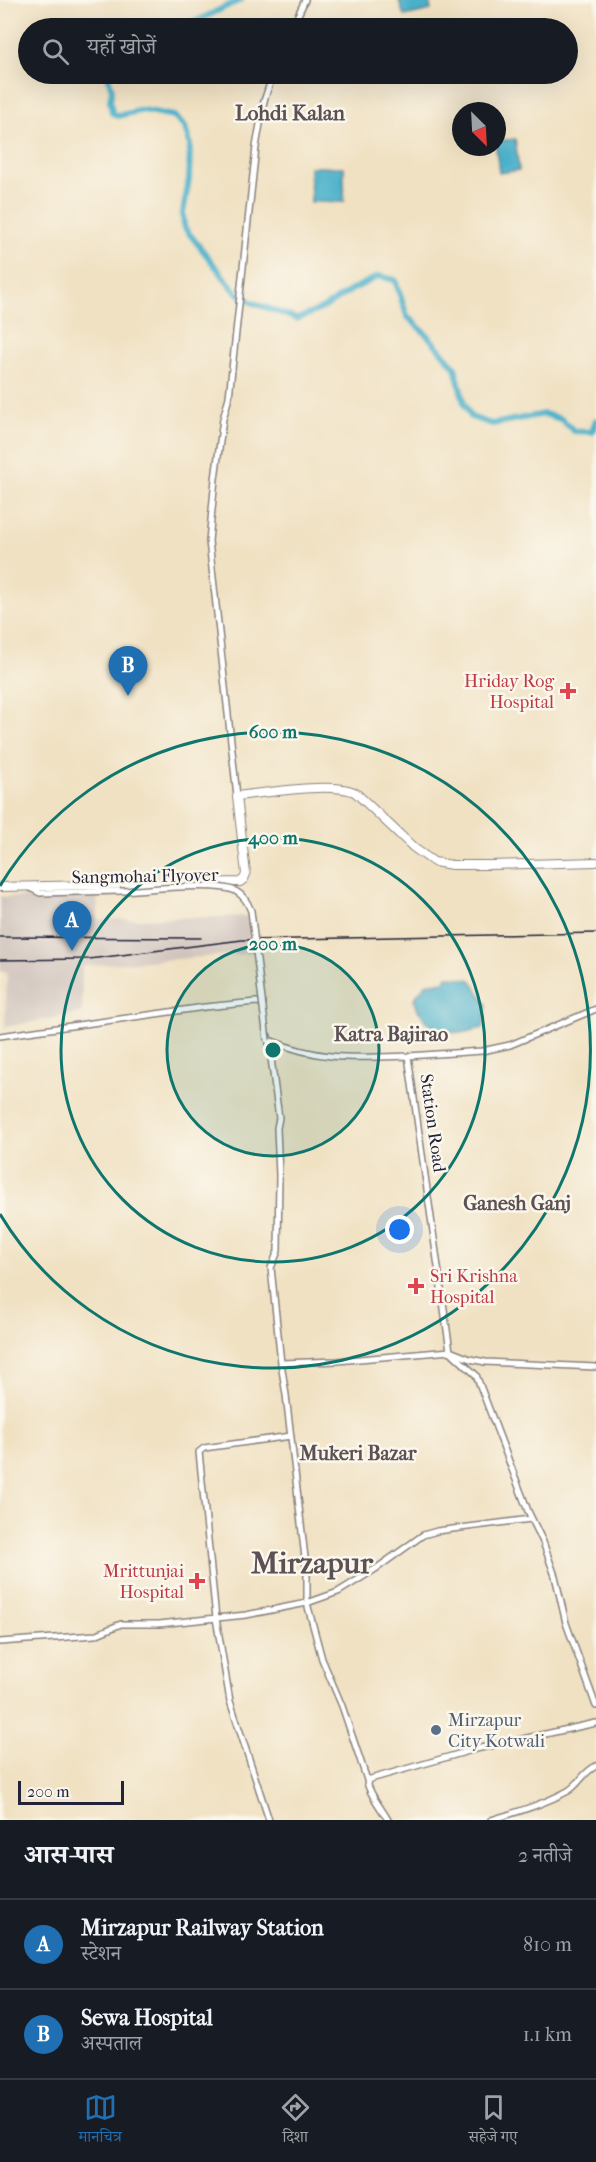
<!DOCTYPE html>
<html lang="hi">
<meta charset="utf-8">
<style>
body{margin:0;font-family:"IM FELL French Canon","Noto Serif Devanagari",serif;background:#242831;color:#f1f3f6}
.compass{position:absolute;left:452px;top:102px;width:54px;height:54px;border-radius:50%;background:#171b24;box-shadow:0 6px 24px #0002;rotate:156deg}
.scale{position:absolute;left:18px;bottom:15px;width:106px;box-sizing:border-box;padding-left:6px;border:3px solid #22223b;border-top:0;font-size:16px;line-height:21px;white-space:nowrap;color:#22223b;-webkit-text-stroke:4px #fbf7ec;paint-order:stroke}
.you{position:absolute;left:400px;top:1230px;width:21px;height:21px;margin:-15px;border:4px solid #fff;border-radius:50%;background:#1a73e8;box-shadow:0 0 0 9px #1a73e833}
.badge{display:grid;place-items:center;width:39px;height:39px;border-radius:50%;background:#1f6fb2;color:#fff;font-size:20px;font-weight:700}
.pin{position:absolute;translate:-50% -50px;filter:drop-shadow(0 2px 3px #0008)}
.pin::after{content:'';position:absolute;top:32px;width:21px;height:18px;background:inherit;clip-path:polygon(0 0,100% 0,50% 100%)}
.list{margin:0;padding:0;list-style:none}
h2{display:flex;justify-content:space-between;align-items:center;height:78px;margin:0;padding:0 24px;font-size:26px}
h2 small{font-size:20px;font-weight:400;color:#9ea1a6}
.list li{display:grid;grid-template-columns:39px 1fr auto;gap:18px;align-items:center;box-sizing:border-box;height:90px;padding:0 24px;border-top:2px solid #363941}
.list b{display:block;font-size:22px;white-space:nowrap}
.list p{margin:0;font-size:20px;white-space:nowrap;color:#9ea1a6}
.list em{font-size:20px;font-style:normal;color:#9ea1a6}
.icon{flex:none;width:33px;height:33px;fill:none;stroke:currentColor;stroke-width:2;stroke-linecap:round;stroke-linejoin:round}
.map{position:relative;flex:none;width:596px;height:1820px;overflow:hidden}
.search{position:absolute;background:#171b24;box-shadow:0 6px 24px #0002;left:18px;right:18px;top:18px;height:66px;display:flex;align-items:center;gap:15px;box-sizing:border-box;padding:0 21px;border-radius:33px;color:#9ea1a6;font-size:22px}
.sheet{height:258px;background:#171b24}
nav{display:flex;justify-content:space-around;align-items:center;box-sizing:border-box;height:84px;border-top:2px solid #363941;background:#171b24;font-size:16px;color:#9ea1a6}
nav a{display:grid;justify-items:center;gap:3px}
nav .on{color:#1f6fb2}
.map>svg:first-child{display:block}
.industrial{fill:#cec1b9}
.water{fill:#4bb1ca;stroke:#366a82;stroke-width:1.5}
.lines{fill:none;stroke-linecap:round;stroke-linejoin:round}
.river{stroke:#4bb1ca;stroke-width:6}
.secondary-casing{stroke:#89827e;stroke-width:8}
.highway-casing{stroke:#89827e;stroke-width:10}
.secondary{stroke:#fff;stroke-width:5}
.highway{stroke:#fff;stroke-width:8}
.rail{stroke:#22223b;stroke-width:1.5}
.secondary-bridge-casing{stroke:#89827e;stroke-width:8;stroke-linecap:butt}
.secondary-bridge{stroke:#fff;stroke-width:5}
.ring{fill:none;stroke:#0f766e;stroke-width:3}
.health-dot{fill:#e0444e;stroke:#fbf7ec;stroke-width:2}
.service-dot{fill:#5c6f8a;stroke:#fbf7ec;stroke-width:2}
.labels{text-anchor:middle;stroke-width:5;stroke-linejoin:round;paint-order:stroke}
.health-label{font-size:18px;fill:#be3a42;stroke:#fbf7ec;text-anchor:end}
.street-label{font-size:18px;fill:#22223b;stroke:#fbf7ec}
.service-label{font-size:18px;fill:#4e5e75;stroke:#fbf7ec;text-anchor:start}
.neighbourhood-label{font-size:20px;font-weight:bold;fill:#5c5154;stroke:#fbf7ec}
.quarter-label{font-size:21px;font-weight:bold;fill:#5c5154;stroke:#fbf7ec}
.town-label{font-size:30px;font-weight:bold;fill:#5c5154;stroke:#fbf7ec}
.centre{fill:#0f766e;stroke:#fbf7ec;stroke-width:3}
.ring-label{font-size:18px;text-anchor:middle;font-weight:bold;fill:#0f766e;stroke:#fbf7ec;stroke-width:5;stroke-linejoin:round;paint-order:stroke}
</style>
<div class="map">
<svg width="596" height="1820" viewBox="0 0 596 1820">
<rect width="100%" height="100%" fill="#fbf7ec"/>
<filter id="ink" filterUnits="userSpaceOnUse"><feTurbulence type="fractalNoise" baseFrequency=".0167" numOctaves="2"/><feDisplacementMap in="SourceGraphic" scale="12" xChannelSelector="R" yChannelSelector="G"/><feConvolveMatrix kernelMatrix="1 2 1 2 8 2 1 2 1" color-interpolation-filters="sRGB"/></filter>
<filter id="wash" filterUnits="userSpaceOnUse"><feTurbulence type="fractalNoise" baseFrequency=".008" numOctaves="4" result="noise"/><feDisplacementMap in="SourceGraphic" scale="24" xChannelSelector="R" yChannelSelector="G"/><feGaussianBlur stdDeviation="1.35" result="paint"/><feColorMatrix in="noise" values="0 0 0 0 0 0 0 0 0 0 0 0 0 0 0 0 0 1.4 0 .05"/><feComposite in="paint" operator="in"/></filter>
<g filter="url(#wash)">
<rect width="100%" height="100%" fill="#f0e1c2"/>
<path class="industrial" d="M 97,896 L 98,920 L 251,916 L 254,953 L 82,966 L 82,1013 L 5,1027 L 7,972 L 0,971 L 0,897 Z"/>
<path class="water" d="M 399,0 L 429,0 L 431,10 L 404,16 Z
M 515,139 L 519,170 L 499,173 L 496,147 L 497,141 Z
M 310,167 L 344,167 L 344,202 L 311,202 Z
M 447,976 L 471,980 L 487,1005 L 483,1028 L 461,1033 L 434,1030 L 418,1010 L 414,999 L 426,984 L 445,981 Z"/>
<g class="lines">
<path class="river" d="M 121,28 L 129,25 L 138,28
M 174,28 C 197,24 218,9 241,0
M 107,74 L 112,90 L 110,100 L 112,113 L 117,116 L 143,110 L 174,116 L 185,127 L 190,145 L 189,179 L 183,213 L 184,227 L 235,291 L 251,302 L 297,319 L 323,308 L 353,289 L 379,276 L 395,280 L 407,316 L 427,335 L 455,367 L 464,403 L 471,417 L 492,424 L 544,414 L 561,419 L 574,431 L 592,432 L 596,420"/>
</g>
</g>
<g filter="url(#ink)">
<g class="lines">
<defs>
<path id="secondary" d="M 292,28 L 305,0
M 237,796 L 209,541 L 215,479 L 223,419 L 229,397 L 256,147 L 264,101 L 273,74
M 28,887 L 40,893 L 120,891
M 0,1036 L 205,1007 L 256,1002 L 263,1003 L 263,1006
M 268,1036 L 279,1118 L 277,1128 L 279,1175 L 278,1251 L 271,1268 L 281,1363 L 286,1395 L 307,1575 L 307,1603 L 322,1659 L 342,1706 L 367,1780 C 367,1791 382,1809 388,1820
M 269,1040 C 321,1061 353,1058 408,1056 L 450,1351
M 408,1056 L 482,1051 L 510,1045 L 596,1009
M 450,1351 L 476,1375 L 528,1511 L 543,1542 L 555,1576 L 566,1623 L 596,1706
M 281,1363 L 337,1361 L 450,1351 L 470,1359 L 485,1362 L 596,1367
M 0,1642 L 95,1635 L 121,1624 L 159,1624 L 246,1615 L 307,1603 L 338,1592 L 377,1568 L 423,1535 L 437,1531 L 531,1519
M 367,1780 L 476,1749 L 596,1723
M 269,1820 L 230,1701 L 216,1618 L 199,1452 L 204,1448 L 291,1436
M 491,1820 C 517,1812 544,1804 568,1791 C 581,1783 582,1773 596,1766"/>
<path id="highway" d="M 0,887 L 240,882 L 244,879 L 246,874 L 237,796 C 264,793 335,781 356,793 L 414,848 L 434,862 L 452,865 L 490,865 L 596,862"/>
</defs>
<use href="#secondary" class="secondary-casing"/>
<use href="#highway" class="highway-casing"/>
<use href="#secondary" class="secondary"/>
<use href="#highway" class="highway"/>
<path class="rail" d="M 0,937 L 201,938
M 0,960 L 89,959 L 242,940 L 596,933"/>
<defs>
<path id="secondary-bridge" d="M 120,891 C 143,890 221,881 237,892 C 244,896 248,903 251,911 L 267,1040"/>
</defs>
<use href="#secondary-bridge" class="secondary-bridge-casing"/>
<use href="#secondary-bridge" class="secondary-bridge"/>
</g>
</g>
<circle cx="273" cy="1050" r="106" fill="#0f766e" fill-opacity=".12"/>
<g class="ring">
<circle cx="273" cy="1050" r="106"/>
<circle cx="273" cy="1050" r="212"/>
<path d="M0 886A318 318 0 1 1 0 1214"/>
</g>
<g class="health-dot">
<path d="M565 682h6v6h6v6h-6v6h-6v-6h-6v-6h6z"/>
<path d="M413 1277h6v6h6v6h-6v6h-6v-6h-6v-6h6z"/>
<path d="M194 1572h6v6h6v6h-6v6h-6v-6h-6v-6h6z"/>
</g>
<circle class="service-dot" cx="436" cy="1730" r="6"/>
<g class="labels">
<g class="health-label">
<text x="554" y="687">Hriday Rog<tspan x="554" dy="21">Hospital</tspan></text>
<text x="430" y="1282" text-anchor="start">Sri Krishna<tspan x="430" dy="21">Hospital</tspan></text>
<text x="184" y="1577">Mrittunjai<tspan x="184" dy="21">Hospital</tspan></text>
</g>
<g class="street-label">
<text transform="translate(145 876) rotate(-1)" y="6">Sangmohai Flyover</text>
<text transform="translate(433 1123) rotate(82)" y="6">Station Road</text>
</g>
<g class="service-label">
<text x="448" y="1726">Mirzapur<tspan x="448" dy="21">City Kotwali</tspan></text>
</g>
<g class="neighbourhood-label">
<text x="391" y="1041">Katra Bajirao</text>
<text x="517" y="1210">Ganesh Ganj</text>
<text x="358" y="1460">Mukeri Bazar</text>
</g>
<g class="quarter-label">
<text x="290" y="120">Lohdi Kalan</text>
</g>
<g class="town-label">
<text x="312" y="1573">Mirzapur</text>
</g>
</g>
<circle cx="273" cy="1050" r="9" class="centre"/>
<g class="ring-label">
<text x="273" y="738">600 m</text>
<text x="273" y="844">400 m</text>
<text x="273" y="950">200 m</text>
</g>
</svg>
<svg class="compass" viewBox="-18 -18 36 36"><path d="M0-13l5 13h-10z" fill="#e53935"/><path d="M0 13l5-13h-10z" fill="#9ea1a6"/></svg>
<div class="scale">200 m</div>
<div class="you"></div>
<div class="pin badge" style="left:72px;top:951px">A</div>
<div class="pin badge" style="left:128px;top:696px">B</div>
<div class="search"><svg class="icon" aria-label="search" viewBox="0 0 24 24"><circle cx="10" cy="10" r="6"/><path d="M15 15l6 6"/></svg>यहाँ खोजें</div>
</div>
<section class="sheet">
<h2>आस-पास<small>2 नतीजे</small></h2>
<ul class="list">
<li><span class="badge">A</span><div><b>Mirzapur Railway Station</b><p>स्टेशन</p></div><em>810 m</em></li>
<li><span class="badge">B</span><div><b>Sewa Hospital</b><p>अस्पताल</p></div><em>1.1 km</em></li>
</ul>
</section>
<nav>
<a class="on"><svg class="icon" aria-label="map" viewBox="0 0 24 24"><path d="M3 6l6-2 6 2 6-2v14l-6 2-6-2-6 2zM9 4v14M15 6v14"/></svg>मानचित्र</a>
<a><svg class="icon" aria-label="directions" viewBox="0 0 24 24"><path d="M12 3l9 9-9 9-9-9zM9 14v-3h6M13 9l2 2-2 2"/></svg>दिशा</a>
<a><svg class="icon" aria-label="saved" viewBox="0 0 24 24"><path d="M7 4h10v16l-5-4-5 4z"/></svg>सहेजे गए</a>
</nav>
